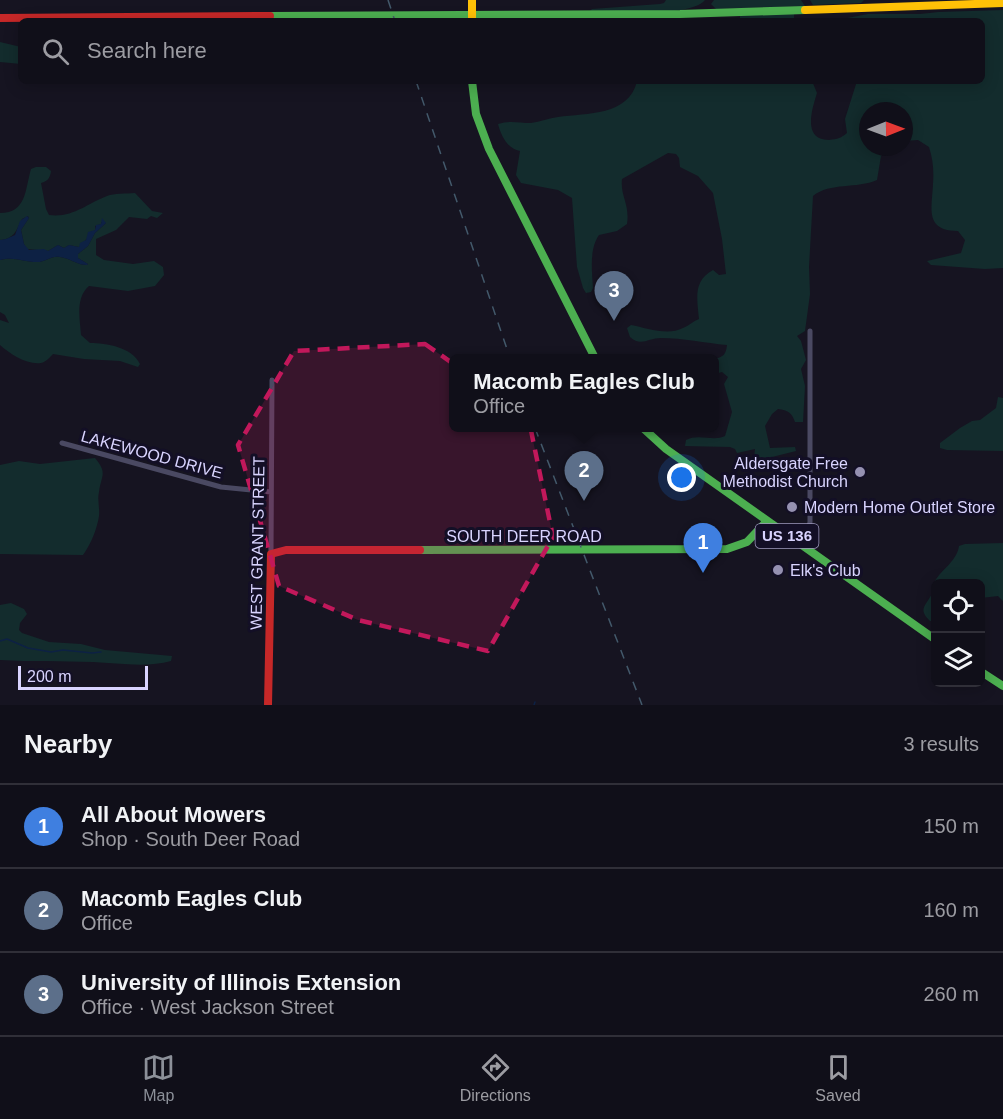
<!DOCTYPE html>
<meta charset="utf-8">
<style>
body{margin:0;font-family:Arial,sans-serif;background:#191822;color:#f1f3f6}
.controls{position:absolute;right:18px;bottom:18px;display:grid;overflow:hidden;border-radius:9px;box-shadow:0 3px 15px #0003}
.controls button{width:54px;height:54px;display:grid;place-items:center;padding:0;border:0;border-bottom:2px solid #302f38;background:#100f19;color:#f1f3f6;font:30px sans-serif}
.compass{position:absolute;left:859px;top:102px;width:54px;height:54px;border-radius:50%;background:#100f19;box-shadow:0 3px 15px #0003;rotate:89deg}
.scale{position:absolute;left:18px;bottom:15px;width:130px;box-sizing:border-box;padding-left:6px;border:3px solid #d9d4ff;border-top:0;font-size:16px;line-height:21px;white-space:nowrap;color:#d9d4ff;-webkit-text-stroke:4px #130f26;paint-order:stroke}
.you{position:absolute;left:682px;top:478px;width:21px;height:21px;margin:-15px;border:4px solid #fff;border-radius:50%;background:#1a73e8;box-shadow:0 0 0 9px #1a73e833}
.badge{display:grid;place-items:center;width:39px;height:39px;border-radius:50%;background:#8c9099;color:#fff;font-size:20px;font-weight:700}
.pin{position:absolute;translate:-50% -50px;filter:drop-shadow(0 2px 3px #0008)}
.pin::after{content:'';position:absolute;top:32px;width:21px;height:18px;background:inherit;clip-path:polygon(0 0,100% 0,50% 100%)}
.popup{position:absolute;left:449px;top:354px;width:270px;height:78px;box-sizing:border-box;display:grid;place-content:center;border-radius:9px;background:#100f19;filter:drop-shadow(0 2px 4px #0005);font-size:20px;white-space:nowrap;color:#9c9ca2}
.popup b{font-size:22px;color:#f1f3f6}
.popup::after{content:'';position:absolute;left:50%;top:100%;margin-left:-12px;border:12px solid transparent;border-top-color:#100f19}
.list{margin:0;padding:0;list-style:none}
h2{display:flex;justify-content:space-between;align-items:center;height:78px;margin:0;padding:0 24px;font-size:26px}
h2 small{font-size:20px;font-weight:400;color:#9c9ca2}
.list li{display:grid;grid-template-columns:39px 1fr auto;gap:18px;align-items:center;box-sizing:border-box;height:84px;padding:0 24px;border-top:2px solid #302f38}
.list b{display:block;font-size:22px;white-space:nowrap}
.list p{margin:0;font-size:20px;white-space:nowrap;color:#9c9ca2}
.list em{font-size:20px;font-style:normal;color:#9c9ca2}
.icon{flex:none;width:33px;height:33px;fill:none;stroke:currentColor;stroke-width:2;stroke-linecap:round;stroke-linejoin:round}
.map{position:relative;flex:none;width:1003px;height:705px;overflow:hidden}
.search{position:absolute;background:#100f19;box-shadow:0 3px 15px #0003;left:18px;right:18px;top:18px;height:66px;display:flex;align-items:center;gap:15px;box-sizing:border-box;padding:0 21px;border-radius:9px;color:#9c9ca2;font-size:22px}
.sheet{height:330px;background:#100f19}
nav{display:flex;justify-content:space-around;align-items:center;box-sizing:border-box;height:84px;border-top:2px solid #302f38;background:#100f19;font-size:16px;color:#9c9ca2}
nav a{display:grid;justify-items:center;gap:3px}
nav .on{color:#8c9099}
.map>svg:first-child{display:block}
.green{fill:#132c2d}
.water{fill:#0d2144}
.lines{fill:none;stroke-linecap:round;stroke-linejoin:round}
.stream{stroke:#0d2144;stroke-width:1.5}
.street{stroke:#4a4962;stroke-width:5}
.fast{stroke:#4caf50;stroke-width:8}
.slow{stroke:#ffc107;stroke-width:8}
.jam{stroke:#c62828;stroke-width:8}
.rail{stroke:#43596b;stroke-width:1.5;stroke-dasharray:9 8;stroke-linecap:butt}
.marked{fill:#c2185b;fill-opacity:0.2;stroke:#c2185b;stroke-width:4.5;stroke-dasharray:12 8;stroke-linejoin:round}
.poi-dot{fill:#9591b1;stroke:#130f26;stroke-width:2}
.labels{text-anchor:middle;stroke-width:6;stroke-linejoin:round;paint-order:stroke}
.shield{fill:#130f26;stroke:#9e99be;stroke-width:1.5}
.shield-label{font-size:15px;font-weight:bold;fill:#d9d4ff}
.street-label{font-size:16px;fill:#d9d4ff;stroke:#130f26}
.poi-label{font-size:16px;fill:#d9d4ff;stroke:#130f26;text-anchor:start}
</style>
<div class="map">
<svg width="1003" height="705" viewBox="0 0 1003 705">
<rect width="100%" height="100%" fill="#161421"/>
<path class="green" d="M 666,0 L 705,0 C 690,18 614,12 589,12 L 592,9 L 660,4 L 664,3 Z
M 714,0 L 801,0 L 805,6 L 716,9 L 711,4 Z
M 810,0 L 864,0 L 861,3 L 813,5 Z
M 1003,10 L 1003,268 L 985,269 L 931,265 L 927,261 L 961,253 L 965,240 L 958,231 C 924,231 932,208 933,184 C 934,171 933,159 929,147 L 918,140 L 904,141 L 904,111 L 868,111 L 868,147 L 892,147 L 881,156 L 877,180 C 857,189 830,182 813,196 L 809,267 L 810,294 L 805,331 L 797,336 L 801,341 L 806,360 L 801,369 L 805,386 L 803,422 L 795,422 C 792,413 788,410 778,409 L 772,414 L 765,426 L 770,448 L 795,447 L 796,451 L 772,457 L 770,464 L 758,465 L 754,460 L 755,449 L 737,453 L 735,449 L 730,447 L 685,446 L 686,440 C 699,433 713,442 725,436 L 732,412 L 724,384 L 728,377 L 722,372 L 715,374 L 714,359 C 724,357 726,354 727,345 C 705,343 683,338 661,338 C 648,338 641,347 630,337 L 627,328 L 631,325 C 646,328 668,336 683,328 C 689,326 693,321 699,319 C 697,298 693,281 713,270 L 719,275 L 726,274 L 722,239 L 713,193 L 698,176 L 680,167 L 679,158 L 676,154 L 668,153 L 622,179 C 620,196 630,204 627,224 L 617,231 L 599,235 C 589,249 592,272 593,288 L 591,292 L 586,293 L 583,288 L 577,267 L 572,198 L 558,190 L 521,183 L 516,175 L 520,151 C 507,149 501,135 498,124 C 509,120 519,123 531,123 C 540,122 549,118 558,117 C 587,113 629,116 637,81 L 812,81 L 817,93 C 812,109 802,140 829,140 C 838,139 841,138 847,133 L 845,119 L 857,81 L 982,81 L 982,21 L 832,21 L 868,14 L 920,14 L 939,12 Z
M 794,13 L 794,21 L 740,21 L 740,15 Z
M 0,42 L 21,47 L 21,64 L 0,62 Z
M 36,167 L 46,167 L 51,171 C 50,178 48,181 41,183 L 46,209 L 49,215 C 73,218 86,204 107,196 C 114,193 126,194 135,193 L 152,211 L 163,213 L 157,218 L 151,216 L 147,219 L 129,217 L 116,230 L 96,239 L 96,255 L 104,260 L 133,264 L 154,261 L 163,267 L 164,275 L 155,286 L 128,291 L 89,286 C 75,298 80,319 81,335 L 90,343 C 106,343 132,347 140,364 L 138,367 L 120,361 L 84,359 L 53,354 C 50,357 46,362 41,363 C 27,365 10,354 0,345 L 0,320 L 9,323 L 5,315 L 0,312 L 0,260 C 14,256 24,262 37,262 C 45,262 52,255 60,257 C 70,258 77,265 87,265 L 88,264 L 78,258 L 78,254 L 88,246 L 95,233 L 106,223 L 101,222 L 101,224 L 95,226 L 95,230 L 79,247 L 69,245 L 64,248 L 58,245 L 48,251 L 27,249 L 24,244 L 21,230 L 29,218 L 28,216 L 22,219 C 16,231 14,239 0,240 L 0,213 C 27,213 25,189 31,169 Z
M 998,397 L 1003,398 L 1003,451 L 947,450 L 940,448 L 940,443 L 960,428 L 972,421 L 980,420 L 996,408 Z
M 95,458 C 108,473 101,476 99,492 C 97,500 100,508 99,516 C 97,529 91,544 83,555 L 0,554 L 0,465 L 19,461 L 40,464 Z
M 1003,543 L 1003,601 L 998,596 L 981,598 L 980,584 L 936,584 L 935,621 L 930,621 C 918,610 925,606 932,594 C 934,590 933,585 935,581 C 942,569 957,561 959,546 L 965,544 Z
M 11,603 L 24,609 L 27,614 L 20,623 L 19,630 L 22,633 L 49,642 L 81,644 L 105,650 L 172,656 L 171,661 C 147,668 117,663 93,662 C 62,661 31,662 0,660 L 0,605 Z"/>
<path class="water" d="M 27,216 L 29,218 L 21,230 L 24,244 L 29,250 L 44,249 L 48,251 L 58,245 L 64,248 L 69,245 L 79,247 L 80,243 L 86,240 L 88,232 L 95,230 L 96,225 L 101,224 L 102,218 L 106,223 L 95,233 L 88,246 L 78,254 L 78,258 L 88,264 L 87,265 C 77,265 70,258 60,257 C 52,255 45,262 37,262 C 23,262 14,256 0,260 L 0,240 L 6,239 L 15,235 L 20,221 Z"/>
<g class="lines">
<path class="stream" d="M 0,641 L 7,639 L 28,648 L 51,652 L 63,650 L 92,653 L 101,652
M 534,705 L 535,702"/>
<path class="street" d="M 62,443 L 221,487 L 271,492
M 800,545 L 808,532 L 810,522 L 810,331
M 271,554 L 272,380"/>
<path class="fast" d="M 270,16 L 680,14 L 805,10
M 472,81 L 476,114 L 489,149 L 595,358
M 643,428 L 666,449 L 936,640
M 420,550 L 727,549 L 747,542 L 767,521
M 980,671 L 1003,686"/>
<path class="slow" d="M 472,0 L 472,21
M 805,10 L 1003,3"/>
<path class="jam" d="M 0,18 L 270,16
M 268,705 L 271,554 L 286,550 L 420,550"/>
<path class="rail" d="M 388,0 L 395,21
M 416,81 L 510,358
M 535,428 L 642,705"/>
</g>
<path class="marked" d="M 425,344 L 528,416 L 553,537 L 488,651 L 358,620 L 279,586 L 238,445 L 294,351 Z"/>
<g class="poi-dot">
<circle cx="860" cy="472" r="6"/>
<circle cx="792" cy="507" r="6"/>
<circle cx="778" cy="570" r="6"/>
</g>
<g class="labels">
<rect class="shield" x="755.5" y="524" width="63" height="24" rx="4.5"/>
<g class="shield-label">
<text x="787" y="541">US 136</text>
</g>
<g class="street-label">
<text transform="translate(152 454) rotate(15)" y="6">LAKEWOOD DRIVE</text>
<text x="524" y="542">SOUTH DEER ROAD</text>
<text transform="translate(257 543) rotate(-89)" y="6">WEST GRANT STREET</text>
</g>
<g class="poi-label">
<text x="848" y="469" text-anchor="end">Aldersgate Free<tspan x="848" dy="18">Methodist Church</tspan></text>
<text x="804" y="513">Modern Home Outlet Store</text>
<text x="790" y="576">Elk's Club</text>
</g>
</g>
</svg>
<div class="controls">
<button><svg class="icon" aria-label="locate" viewBox="0 0 24 24"><circle cx="12" cy="12" r="6"/><path d="M12 2v4M12 18v4M2 12h4M18 12h4"/></svg></button>
<button><svg class="icon" aria-label="layers" viewBox="0 0 24 24"><path d="M12 4l9 5-9 5-9-5zM3 14l9 5 9-5"/></svg></button>
</div>
<svg class="compass" viewBox="-18 -18 36 36"><path d="M0-13l5 13h-10z" fill="#e53935"/><path d="M0 13l5-13h-10z" fill="#9c9ca2"/></svg>
<div class="scale">200 m</div>
<div class="you"></div>
<div class="pin badge" style="left:703px;top:573px;background:#3f7fe0">1</div>
<div class="pin badge" style="left:584px;top:501px;background:#5c6f8a">2</div>
<div class="popup"><b>Macomb Eagles Club</b>Office</div>
<div class="pin badge" style="left:614px;top:321px;background:#5c6f8a">3</div>
<div class="search"><svg class="icon" aria-label="search" viewBox="0 0 24 24"><circle cx="10" cy="10" r="6"/><path d="M15 15l6 6"/></svg>Search here</div>
</div>
<section class="sheet">
<h2>Nearby<small>3 results</small></h2>
<ul class="list">
<li><span class="badge" style="background:#3f7fe0">1</span><div><b>All About Mowers</b><p>Shop · South Deer Road</p></div><em>150 m</em></li>
<li><span class="badge" style="background:#5c6f8a">2</span><div><b>Macomb Eagles Club</b><p>Office</p></div><em>160 m</em></li>
<li><span class="badge" style="background:#5c6f8a">3</span><div><b>University of Illinois Extension</b><p>Office · West Jackson Street</p></div><em>260 m</em></li>
</ul>
</section>
<nav>
<a class="on"><svg class="icon" aria-label="map" viewBox="0 0 24 24"><path d="M3 6l6-2 6 2 6-2v14l-6 2-6-2-6 2zM9 4v14M15 6v14"/></svg>Map</a>
<a><svg class="icon" aria-label="directions" viewBox="0 0 24 24"><path d="M12 3l9 9-9 9-9-9zM9 14v-3h6M13 9l2 2-2 2"/></svg>Directions</a>
<a><svg class="icon" aria-label="saved" viewBox="0 0 24 24"><path d="M7 4h10v16l-5-4-5 4z"/></svg>Saved</a>
</nav>
